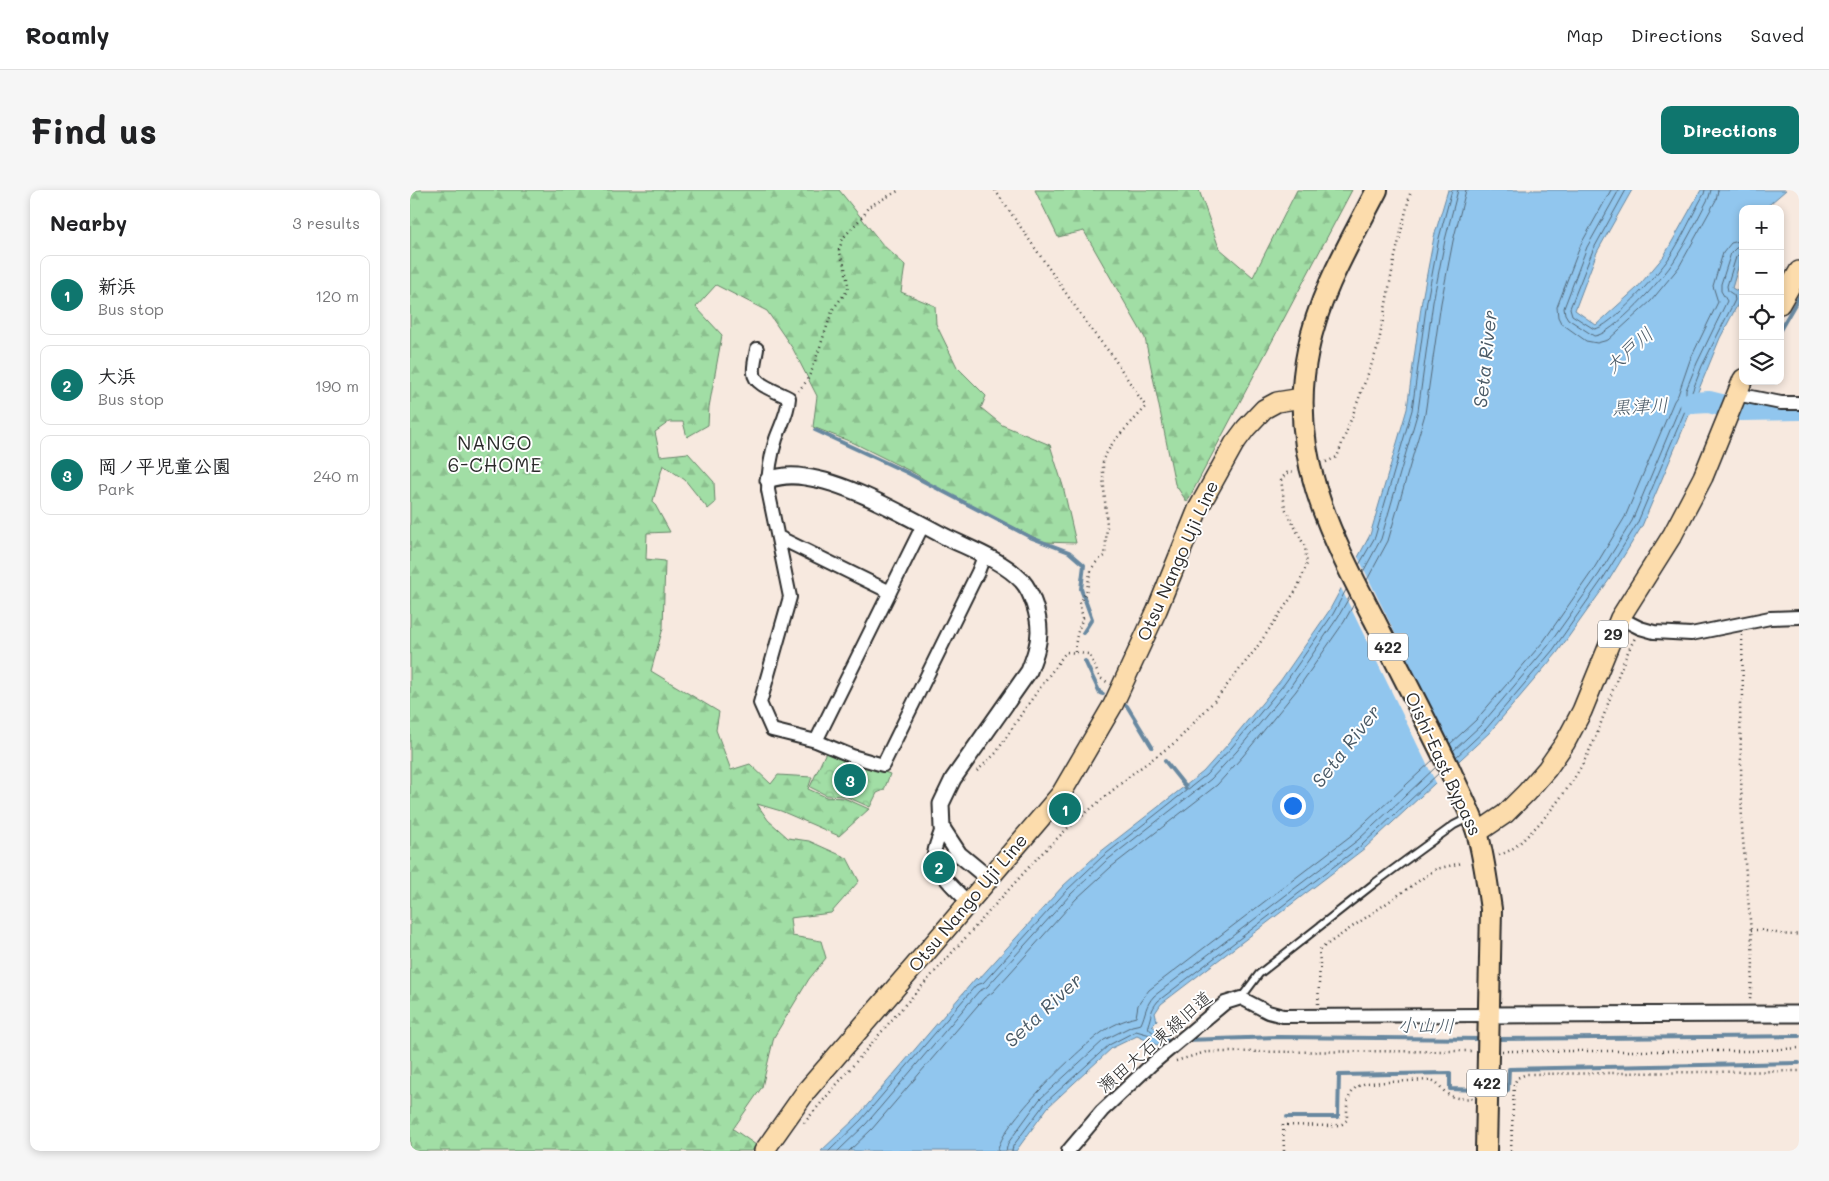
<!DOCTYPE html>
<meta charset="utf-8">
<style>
body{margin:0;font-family:Mali,"Klee One",sans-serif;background:#f6f6f6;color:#202124}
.controls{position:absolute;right:15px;top:15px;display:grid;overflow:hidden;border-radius:10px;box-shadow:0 2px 8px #0003}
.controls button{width:45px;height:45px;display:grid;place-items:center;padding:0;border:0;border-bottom:1px solid #e0e0e0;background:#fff;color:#202124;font:25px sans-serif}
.you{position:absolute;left:882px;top:615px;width:18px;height:18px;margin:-12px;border:4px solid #fff;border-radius:50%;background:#1a73e8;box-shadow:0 0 0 8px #1a73e833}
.badge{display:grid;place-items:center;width:32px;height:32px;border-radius:50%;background:#0f766e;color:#fff;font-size:16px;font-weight:700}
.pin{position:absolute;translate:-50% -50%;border:2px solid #fff;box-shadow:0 1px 5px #0006}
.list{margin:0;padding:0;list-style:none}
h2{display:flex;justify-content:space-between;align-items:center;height:65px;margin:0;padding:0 20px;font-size:21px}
h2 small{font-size:16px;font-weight:400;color:#757577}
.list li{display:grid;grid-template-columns:32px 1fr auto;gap:15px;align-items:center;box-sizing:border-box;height:80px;margin:0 10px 10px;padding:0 10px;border:1px solid #e0e0e0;border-radius:10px}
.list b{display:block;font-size:19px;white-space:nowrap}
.list p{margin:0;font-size:16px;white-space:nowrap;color:#757577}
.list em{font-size:16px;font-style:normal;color:#757577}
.icon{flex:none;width:28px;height:28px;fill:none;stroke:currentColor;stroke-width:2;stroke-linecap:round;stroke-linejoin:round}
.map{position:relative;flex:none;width:1389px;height:961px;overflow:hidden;border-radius:10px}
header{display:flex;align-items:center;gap:30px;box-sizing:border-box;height:70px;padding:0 25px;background:#fff;border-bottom:1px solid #e0e0e0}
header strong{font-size:24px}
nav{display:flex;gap:28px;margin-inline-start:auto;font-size:18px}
.intro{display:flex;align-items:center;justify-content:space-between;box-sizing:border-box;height:120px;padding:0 30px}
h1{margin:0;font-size:35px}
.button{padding:12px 22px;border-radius:10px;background:#0f766e;color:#fff;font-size:18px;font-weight:700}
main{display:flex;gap:30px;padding:0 30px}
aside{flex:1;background:#fff;border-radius:10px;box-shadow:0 2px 8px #0003}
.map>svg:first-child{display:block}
.forest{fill:url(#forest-firs);stroke:#668468}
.park{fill:url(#park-crowns);stroke:#668468}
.water{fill:#91c6ee;stroke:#6888a0}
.pier{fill:#f7e9df}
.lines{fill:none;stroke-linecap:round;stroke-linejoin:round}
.shore{stroke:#546979;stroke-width:1}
.stream{stroke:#6888a0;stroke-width:4}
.river{stroke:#91c6ee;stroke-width:22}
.service-casing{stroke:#2b2b2b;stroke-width:10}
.minor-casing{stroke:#2b2b2b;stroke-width:16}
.tertiary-casing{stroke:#2b2b2b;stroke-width:19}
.primary-casing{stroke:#2b2b2b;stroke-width:22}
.trunk-casing{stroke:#2b2b2b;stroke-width:24}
.path{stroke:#2b2b2b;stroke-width:2.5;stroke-dasharray:1 4;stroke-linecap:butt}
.service{stroke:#fff;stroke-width:6}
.minor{stroke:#fff;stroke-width:12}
.tertiary{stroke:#fff;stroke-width:15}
.primary{stroke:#fcdcac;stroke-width:19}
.trunk{stroke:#fcdcac;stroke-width:20}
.labels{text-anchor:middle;stroke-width:4;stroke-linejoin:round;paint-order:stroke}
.shield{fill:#fff;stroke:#6b6b6b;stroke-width:1}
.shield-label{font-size:16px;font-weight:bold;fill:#2b2b2b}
.street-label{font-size:18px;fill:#2b2b2b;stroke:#fff}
.water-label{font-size:19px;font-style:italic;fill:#4a5a66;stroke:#fff}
.neighbourhood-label{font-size:19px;letter-spacing:1px;fill:#2b2b2b;stroke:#fff}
</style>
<header>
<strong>Roamly</strong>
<nav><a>Map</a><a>Directions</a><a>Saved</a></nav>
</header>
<div class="intro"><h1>Find us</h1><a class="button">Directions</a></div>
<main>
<aside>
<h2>Nearby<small>3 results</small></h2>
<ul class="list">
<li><span class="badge">1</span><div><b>新浜</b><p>Bus stop</p></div><em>120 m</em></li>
<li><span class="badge">2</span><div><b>大浜</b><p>Bus stop</p></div><em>190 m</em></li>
<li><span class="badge">3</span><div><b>岡ノ平児童公園</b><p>Park</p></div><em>240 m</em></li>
</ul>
</aside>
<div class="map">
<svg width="1389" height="961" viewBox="0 0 1389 961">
<defs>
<pattern id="forest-firs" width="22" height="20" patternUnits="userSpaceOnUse" patternTransform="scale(1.25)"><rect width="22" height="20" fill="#a1dea5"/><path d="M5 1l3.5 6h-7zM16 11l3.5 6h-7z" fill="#8bbf8e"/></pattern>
<pattern id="park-crowns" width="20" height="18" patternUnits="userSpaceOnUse" patternTransform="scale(1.25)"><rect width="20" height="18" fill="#a1dea5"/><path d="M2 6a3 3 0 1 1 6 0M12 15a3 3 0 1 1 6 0" fill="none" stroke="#8bbf8e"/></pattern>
</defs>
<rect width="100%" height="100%" fill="#f7e9df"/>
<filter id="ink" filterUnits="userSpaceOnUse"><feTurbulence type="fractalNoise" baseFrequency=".02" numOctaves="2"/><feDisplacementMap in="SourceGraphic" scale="10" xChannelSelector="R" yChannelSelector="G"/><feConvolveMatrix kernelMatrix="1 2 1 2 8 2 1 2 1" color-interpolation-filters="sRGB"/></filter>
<g filter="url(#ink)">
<path class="forest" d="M 0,0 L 429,0 L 473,55 L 495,75 L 491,102 L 525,116 L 526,134 L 547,177 L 576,206 L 571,218 L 592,235 L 640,255 L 653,296 L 666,353 L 633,352 L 524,296 L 506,284 L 444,253 L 403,237 L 407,206 L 383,159 L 357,121 L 306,95 L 286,117 L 312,145 L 299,217 L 298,235 L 277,247 L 273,232 L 259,232 L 245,242 L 250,266 L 278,263 L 304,292 L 305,313 L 298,319 L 275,290 L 253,275 L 243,311 L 260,342 L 237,343 L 236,369 L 255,371 L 253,438 L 241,481 L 309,522 L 306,540 L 321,580 L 340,574 L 361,594 L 368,585 L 402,587 L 398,599 L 416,607 L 434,608 L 459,619 L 429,646 L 371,621 L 347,614 L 358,630 L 378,648 L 399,651 L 437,668 L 449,691 L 421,723 L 380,728 L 382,746 L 411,751 L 416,768 L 399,789 L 364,847 L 352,897 L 323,939 L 346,955 L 342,961 L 0,961 Z
M 625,0 L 789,0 L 809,58 L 843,87 L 887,0 L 942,0 L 777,312 L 765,294 L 735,148 L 674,41 L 648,47 Z"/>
<path class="park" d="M 416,562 L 480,584 L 474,600 L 467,603 L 460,617 L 435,606 L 416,605 L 400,597 Z"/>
<path class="water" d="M 1038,0 L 1222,0 L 1187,62 L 1165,120 L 1186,135 L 1227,98 L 1254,66 L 1291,0 L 1376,0 L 1354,19 L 1333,19 L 1333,61 L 1322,98 L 1329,102 L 1330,110 L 1310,148 L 1287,204 L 1312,214 L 1307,220 L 1294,221 L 1282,218 L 1232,336 L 1199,390 L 1147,463 L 1079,543 L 955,658 L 751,814 L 745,823 L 747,831 L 742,836 L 759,847 L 747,855 L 727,846 L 702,858 L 638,917 L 606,961 L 411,961 L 447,927 L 566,788 L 568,790 L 653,696 L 689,663 L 793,582 L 819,553 L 871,490 L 919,421 L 960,345 L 997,219 L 1012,110 L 1024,47 Z"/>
<path class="pier" d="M 947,365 L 1049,575 L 1027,595 L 930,396 Z"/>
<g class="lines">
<path class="shore" d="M 1201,0 L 1171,54 L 1147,117 L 1148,127 L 1151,133 L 1176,151 L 1187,153 L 1198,150 L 1241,111 L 1269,77 L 1306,10 L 1308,0
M 1209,0 L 1177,57 L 1154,118 L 1155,124 L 1158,129 L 1184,146 C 1202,146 1254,87 1264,71 C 1277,51 1288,28 1299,7 L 1301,0
M 1216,0 L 1183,60 L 1160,118 L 1162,125 L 1184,139 C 1199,139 1249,83 1259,68 C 1272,49 1282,25 1294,4 L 1295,0
M 949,375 L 965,347 L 1002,220 L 1017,111 L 1029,48 L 1042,0
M 953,382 L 971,349 L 1008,221 L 1023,112 L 1035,50 L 1048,0
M 957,390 L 978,351 L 1015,224 L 1031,113 L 1043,51 L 1056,0
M 1040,554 L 1066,530 L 1133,452 L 1183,380 L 1215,327 L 1264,211 L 1268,205 L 1280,170 L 1308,112 L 1303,96 L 1313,63 L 1321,53 L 1333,50
M 1043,561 L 1071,535 L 1138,456 L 1189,384 L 1222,331 L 1271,214 L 1276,208 L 1276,200 L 1287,173 L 1317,111 L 1311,101 L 1311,94 L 1321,63 L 1326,58 L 1333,57
M 1046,567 L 1076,539 L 1143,460 L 1194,387 L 1227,334 L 1277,216 L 1285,211 L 1282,202 L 1292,176 L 1325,110 L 1324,105 L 1318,101 L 1317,96 L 1326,67 L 1329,64 L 1333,64
M 419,961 L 451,930 L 566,795 L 573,793 L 657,700 L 692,667 L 796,585 L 822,557 L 875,493 L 923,424 L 936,400
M 428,961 L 456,934 L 569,801 L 577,797 L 661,704 L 696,671 L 801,589 L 827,561 L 880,497 L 928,427 L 940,406
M 439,961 L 462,939 L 574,808 L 583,802 L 666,709 L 701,677 L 807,595 L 833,566 L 886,501 L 934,432 L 944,414
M 588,961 C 589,935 668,860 691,843 C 700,836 714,830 726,827 L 728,815 L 739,800 L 943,644 L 1023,570
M 596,961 L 598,953 L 630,909 L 694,850 L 722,836 L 731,834 C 736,823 735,816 744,806 L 948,650 L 1026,577
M 602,961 L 603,956 L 635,913 L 699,855 L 726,841 L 744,846 L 744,843 L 739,839 L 738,835 C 742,824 740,821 748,811 L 952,655 L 1029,583"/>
<path class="stream" d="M 1370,140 L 1389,107
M 1331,220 L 1334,210
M 405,240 L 496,282 L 622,348 L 659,362 L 674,375 L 671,399 L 682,429 L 673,443
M 675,471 L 690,503 L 693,504
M 712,512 L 717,516 L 742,557
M 755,571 L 775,596 L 776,599
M 750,849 L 752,851 L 764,851
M 1084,849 L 1389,846
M 776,850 L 867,847 L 1072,849
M 1082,900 L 1098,900 L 1099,879 L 1389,873
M 877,927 L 928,927 L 929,885 L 1040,883 L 1040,899 L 1070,900"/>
<path class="river" d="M 1281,213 L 1299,212 L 1331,220 L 1389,219"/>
<defs>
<path id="service" d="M 831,808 L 849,784 L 966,692 L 1044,635 L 1058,628"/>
<path id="minor" d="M 347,159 C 346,166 343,175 344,183 C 344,195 369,202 379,208 C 378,223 371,235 366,249 C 361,265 358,283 358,300 L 380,407 L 350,513 L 362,540 L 406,551 L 442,566 L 473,575 L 568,382 L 574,366
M 1326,204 L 1371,213 L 1389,213
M 368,347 L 480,402
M 1210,428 L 1230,438 L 1244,442 L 1281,444 L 1360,428 L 1389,427
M 406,551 L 513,335
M 532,638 C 530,646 524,657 524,665 C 525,682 547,701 558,712
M 658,961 L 692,921 L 742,874 L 815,813 L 831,808 L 858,822 L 873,826 L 1079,825"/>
<path id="tertiary" d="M 358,290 C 369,286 383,285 395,287 C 437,292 496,326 534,346 C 560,359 592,370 612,391 C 622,402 629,426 629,441 C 629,455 624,468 619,481 L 543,589 L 531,614 L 532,638 L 549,664 L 578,688
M 1079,825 L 1389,824"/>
<path id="primary" d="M 1370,114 L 1389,81
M 1067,643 L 1095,624 L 1116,603 L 1137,579 L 1155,553 L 1172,521 L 1210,428 L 1263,344 L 1293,287 L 1333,189
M 354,961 L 397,900 L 508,772 L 651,604 L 703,515 L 747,420 L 788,319 L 824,254 L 836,238 L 854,219 L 867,212 L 892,208"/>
<path id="trunk" d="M 967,0 C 941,51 909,103 898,160 C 877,261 919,342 964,429 C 989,479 1015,528 1039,578 C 1048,599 1060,620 1067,642 C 1074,667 1077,693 1081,719 L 1076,961"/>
</defs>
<use href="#service" class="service-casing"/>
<use href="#minor" class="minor-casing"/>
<use href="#tertiary" class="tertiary-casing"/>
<use href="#primary" class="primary-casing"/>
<use href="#trunk" class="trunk-casing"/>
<path class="path" d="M 585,0 L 682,141 L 701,164 L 736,217 L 704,251 L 693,269 L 693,286 L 697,335 L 695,366 C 692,368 687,371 685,374 C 675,387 682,400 669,412 L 673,428 C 668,439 665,450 665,463
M 388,201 L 396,192 L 402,180 L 423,119 L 437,101 L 438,94 L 435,78 L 429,60 L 433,48 L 454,25 L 458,17 L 490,0
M 916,272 L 927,267 L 968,157 L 984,71 L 1001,0
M 1332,445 L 1333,509 L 1330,512 L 1332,638 L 1342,753 L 1343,776 L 1340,810
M 567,581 L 586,563 L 614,520 L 656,462 L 679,464 L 690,488 L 697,492
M 1089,665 C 1105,660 1114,649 1125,638 C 1145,617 1169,585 1180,559 C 1197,523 1206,483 1225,448
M 1341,740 C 1357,739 1373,747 1389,744
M 908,814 L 910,774 L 909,760 L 1026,679 L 1052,673
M 1092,861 L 1342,861 L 1389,858
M 766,871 L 796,862 L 1062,861
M 394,933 L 485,826 L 629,666 L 658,638 L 722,584 L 767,551 L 806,509 L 845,460 L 887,399 L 897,374 L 895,357 L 875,318 L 871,289 L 877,283 L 886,280
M 874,961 L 873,935 L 924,936 L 932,934 L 937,930 L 937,912 L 940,905 L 946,897 L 956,893 L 1021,890 C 1028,892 1029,896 1034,901 C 1041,909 1052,909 1063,908
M 1101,961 L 1104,895 L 1107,888 L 1117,884 L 1389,881"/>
<use href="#service" class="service"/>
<use href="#minor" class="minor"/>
<use href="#tertiary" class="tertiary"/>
<use href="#primary" class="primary"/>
<use href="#trunk" class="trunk"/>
</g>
</g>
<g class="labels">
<g class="shield">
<rect x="1188" y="430.5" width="30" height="27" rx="4"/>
<rect x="958" y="443.5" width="40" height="27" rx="4"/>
<rect x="1057" y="879.5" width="40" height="27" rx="4"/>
</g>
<g class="shield-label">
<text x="1203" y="450">29</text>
<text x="978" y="463">422</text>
<text x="1077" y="899">422</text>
</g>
<g class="street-label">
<text transform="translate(768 371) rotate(-66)" y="6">Otsu Nango Uji Line</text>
<text transform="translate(1033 574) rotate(65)" y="6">Oishi-East Bypass</text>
<text transform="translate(558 713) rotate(-50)" y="6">Otsu Nango Uji Line</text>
<text transform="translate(745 852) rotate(-41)" y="6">瀬田大石東線旧道</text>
</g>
<g class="water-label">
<text transform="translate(1219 160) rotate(-42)" y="7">大戸川</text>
<text transform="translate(1075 169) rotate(-84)" y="7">Seta River</text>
<text transform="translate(1230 216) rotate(-3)" y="7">黒津川</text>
<text transform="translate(936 556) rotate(-52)" y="7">Seta River</text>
<text transform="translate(633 820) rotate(-43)" y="7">Seta River</text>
<text transform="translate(1016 835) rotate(1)" y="7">小山川</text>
</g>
<g class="neighbourhood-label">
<text x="85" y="260">NANGO<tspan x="85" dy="22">6-CHOME</tspan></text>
</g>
</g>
</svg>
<div class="controls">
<button>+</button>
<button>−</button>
<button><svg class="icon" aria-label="locate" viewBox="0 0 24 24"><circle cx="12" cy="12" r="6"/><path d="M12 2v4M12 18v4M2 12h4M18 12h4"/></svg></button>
<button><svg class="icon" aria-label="layers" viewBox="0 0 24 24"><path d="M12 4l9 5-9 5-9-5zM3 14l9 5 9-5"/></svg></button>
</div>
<div class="you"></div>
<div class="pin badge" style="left:655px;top:619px">1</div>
<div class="pin badge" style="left:529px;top:677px">2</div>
<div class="pin badge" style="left:440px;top:590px">3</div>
</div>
</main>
